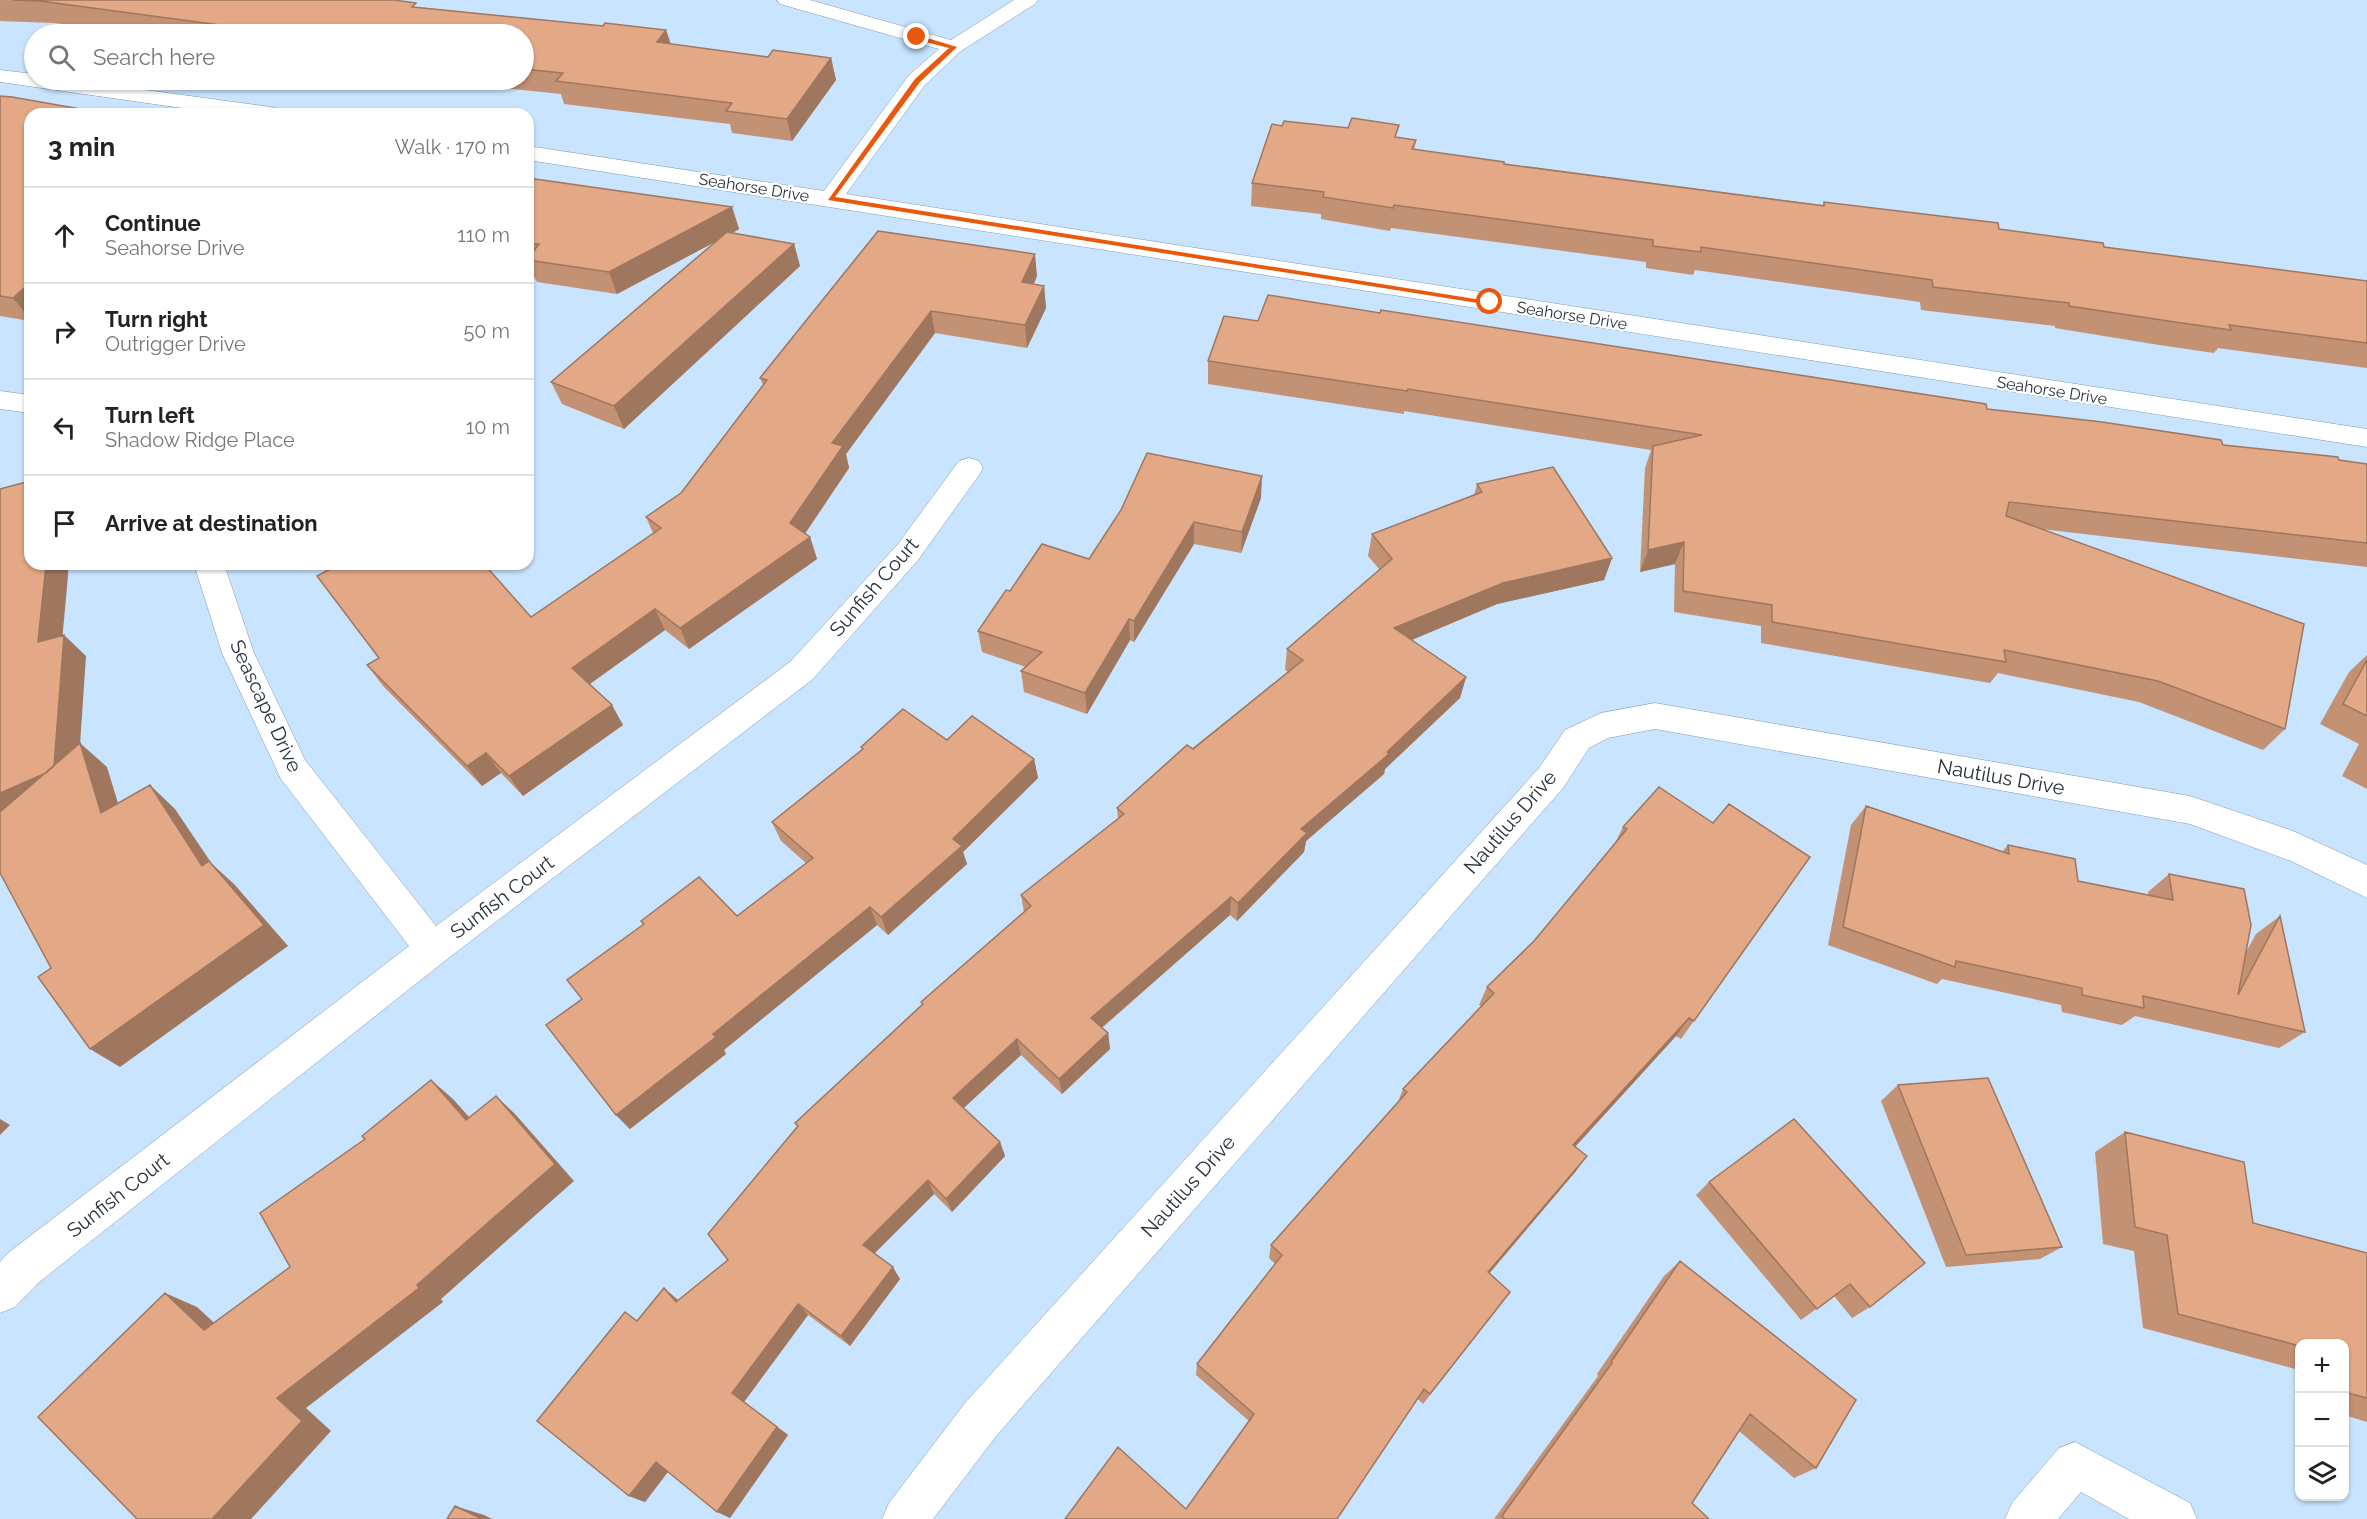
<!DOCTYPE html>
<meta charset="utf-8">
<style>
body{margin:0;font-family:Raleway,sans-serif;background:#f2f2f2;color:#222}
.controls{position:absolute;right:18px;bottom:18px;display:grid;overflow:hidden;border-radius:12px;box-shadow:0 2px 4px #0004}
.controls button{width:54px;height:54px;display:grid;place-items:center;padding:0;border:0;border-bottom:2px solid #e0e0e0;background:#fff;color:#222;font:30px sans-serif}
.stop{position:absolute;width:18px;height:18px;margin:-14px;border:4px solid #ea580c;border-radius:50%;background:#fff}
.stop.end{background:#ea580c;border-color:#fff;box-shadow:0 2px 6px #0008}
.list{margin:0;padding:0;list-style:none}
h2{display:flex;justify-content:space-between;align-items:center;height:78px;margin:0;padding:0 24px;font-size:26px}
h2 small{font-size:20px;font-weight:400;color:#767676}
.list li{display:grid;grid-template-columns:39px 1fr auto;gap:18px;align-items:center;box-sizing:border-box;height:96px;padding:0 24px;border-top:2px solid #e0e0e0}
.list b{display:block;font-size:22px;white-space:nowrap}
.list p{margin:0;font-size:20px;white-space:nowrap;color:#767676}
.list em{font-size:20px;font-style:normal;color:#767676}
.icon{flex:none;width:33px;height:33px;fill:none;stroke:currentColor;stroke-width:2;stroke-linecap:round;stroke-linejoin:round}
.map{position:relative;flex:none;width:2367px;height:1519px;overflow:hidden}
.search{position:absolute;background:#fff;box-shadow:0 2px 4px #0004;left:24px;top:24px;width:510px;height:66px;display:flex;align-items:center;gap:15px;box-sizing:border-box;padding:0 21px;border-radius:33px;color:#767676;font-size:22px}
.panel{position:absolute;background:#fff;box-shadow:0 2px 4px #0004;left:24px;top:108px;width:510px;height:462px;border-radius:18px}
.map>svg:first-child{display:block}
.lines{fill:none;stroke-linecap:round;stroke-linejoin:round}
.minor-casing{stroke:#819bb3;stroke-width:1}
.minor{fill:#fff;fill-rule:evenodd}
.wall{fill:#c39174}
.shaded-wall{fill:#9f765e}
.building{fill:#e3a987;stroke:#9f765e;stroke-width:1.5}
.route{fill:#ea580c}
.labels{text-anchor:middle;stroke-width:4.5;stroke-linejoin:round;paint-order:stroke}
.far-street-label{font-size:16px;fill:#27323c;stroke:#fff}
.street-label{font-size:20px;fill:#27323c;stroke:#fff}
</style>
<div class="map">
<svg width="2367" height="1519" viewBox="0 0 2367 1519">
<rect width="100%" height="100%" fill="#c8e4fe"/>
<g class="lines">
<defs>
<path id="minor" d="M 777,0 L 810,0 L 951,40 L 1014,0 L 1038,0 L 1035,4 L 961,51 L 925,85 L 846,194 L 2367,429 L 2367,447 L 528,160 L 528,146 L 824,191 L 909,75 L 939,49 L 780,4 Z
M 0,70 L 34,74 L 34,80 L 72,80 L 271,107 L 279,109 L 282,114 L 224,114 L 0,82 Z
M 0,391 L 30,395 L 30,413 L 0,409 Z
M 969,458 L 979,461 L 983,468 L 979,475 L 918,560 L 813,679 L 446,960 L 38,1283 L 15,1307 L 0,1313 L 0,1262 L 8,1253 L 409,946 L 281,779 L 222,653 L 194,564 L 224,564 L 254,653 L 305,760 L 436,926 L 791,661 L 898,544 L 959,461 Z
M 1655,703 L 2190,796 L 2293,831 L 2367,865 L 2367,898 L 2291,861 L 2190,824 L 1655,729 L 1608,738 L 1589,748 L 1563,788 L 997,1435 L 933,1519 L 882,1519 L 889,1503 L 965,1403 L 1539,768 L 1565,730 L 1601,713 Z
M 2075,1442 L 2190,1503 L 2197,1519 L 2129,1519 L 2081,1492 L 2058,1519 L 2005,1519 L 2012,1503 L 2059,1448 Z"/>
</defs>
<use href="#minor" class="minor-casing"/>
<use href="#minor" class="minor"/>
</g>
<path class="wall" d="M 0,0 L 418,7 L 603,26 L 666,30 L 671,44 L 768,57 L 831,58 L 836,80 L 792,141 L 732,133 L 730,124 L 564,104 L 561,94 L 428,80 L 524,80 L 524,34 L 139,34 L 54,23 L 0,21 Z
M 0,96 L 30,114 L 30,321 L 0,316 Z
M 1282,126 L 1416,140 L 1414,150 L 1504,164 L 1823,205 L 1824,202 L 1999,229 L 2104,247 L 2367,281 L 2367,368 L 2218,348 L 2214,353 L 2159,345 L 2055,328 L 2055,326 L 1921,310 L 1920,302 L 1695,270 L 1693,275 L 1646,268 L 1646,262 L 1391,228 L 1390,231 L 1321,219 L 1321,214 L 1251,206 L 1252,183 Z
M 528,178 L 732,207 L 739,229 L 733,233 L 794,244 L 800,266 L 624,429 L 562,404 L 551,382 L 715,242 L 617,294 L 537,282 L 528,265 Z
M 878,231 L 1037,276 L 1034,284 L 1044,286 L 1046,308 L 1027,348 L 935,333 L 846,454 L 849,468 L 805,534 L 810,537 L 817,559 L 689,649 L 665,630 L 590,684 L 623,725 L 523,796 L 501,773 L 482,786 L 383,686 L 367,665 L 379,658 L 336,566 L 531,617 L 653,533 L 646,517 L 681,493 L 763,385 L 760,378 Z
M 1258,321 L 1987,409 L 2223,445 L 2367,464 L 2367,567 L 2041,529 L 2285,729 L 2263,750 L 2139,702 L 1998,673 L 1990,683 L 1761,643 L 1761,626 L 1674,612 L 1675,564 L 1640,572 L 1645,468 L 1651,450 L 1404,411 L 1404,414 L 1208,384 L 1208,361 Z
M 1477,484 L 1612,558 L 1604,580 L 1497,604 L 1412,640 L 1466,677 L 1460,698 L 1385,769 L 1384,774 L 1306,841 L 1304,852 L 1237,921 L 1230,915 L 1102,1028 L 1108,1033 L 1110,1049 L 1062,1094 L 1021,1055 L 964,1108 L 1000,1142 L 1005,1156 L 952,1212 L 934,1194 L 874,1253 L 900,1279 L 850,1346 L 808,1315 L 744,1402 L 788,1435 L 730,1518 L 668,1472 L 645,1502 L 629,1496 L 637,1321 L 678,1301 L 728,1260 L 797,1126 L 795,1123 L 922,1004 L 921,1002 L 1024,912 L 1021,895 L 1118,819 L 1117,808 L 1288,672 L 1285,670 L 1287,649 L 1380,570 L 1368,556 L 1372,534 L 1474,495 Z
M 1261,498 L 1241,553 L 1194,544 L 1134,642 L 1130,640 L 1087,714 L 1024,692 L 1021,671 L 1026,667 L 982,652 L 978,631 L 1010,591 L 1089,559 Z
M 2367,655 L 2367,789 L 2342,776 L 2359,744 L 2320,724 L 2349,672 Z
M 947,740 L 1034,759 L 1038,778 L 963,852 L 967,864 L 888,935 L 877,925 L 724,1050 L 726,1054 L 630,1129 L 616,1115 L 643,925 L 641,921 L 737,916 L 806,863 L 781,841 L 772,822 L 862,750 L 861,747 Z
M 1866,806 L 2002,852 L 2008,845 L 2078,881 L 2148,895 L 2148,892 L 2169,874 L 2245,954 L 2256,934 L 2280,916 L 2305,1032 L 2279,1048 L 2135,1016 L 2122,1025 L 2062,1012 L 2061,1005 L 1942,979 L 1937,984 L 1828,945 L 1851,825 Z
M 1713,823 L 1810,857 L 1681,1039 L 1676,1036 L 1575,1147 L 1576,1171 L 1489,1274 L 1510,1292 L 1423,1404 L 1418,1399 L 1186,1509 L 1249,1421 L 1196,1375 L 1197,1364 L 1275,1264 L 1269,1258 L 1271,1245 L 1398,1102 L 1403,1089 L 1481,1006 L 1479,1005 L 1487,987 L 1534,941 L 1615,843 L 1623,827 Z
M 1898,1085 L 2062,1247 L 2040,1259 L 1946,1267 L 1881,1101 Z
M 1794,1119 L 1870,1307 L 1852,1318 L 1834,1296 L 1801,1320 L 1696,1195 L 1709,1182 Z
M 2125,1132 L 2253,1223 L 2367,1253 L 2367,1422 L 2344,1415 L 2344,1344 L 2300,1344 L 2300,1395 L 2295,1369 L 2143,1328 L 2134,1251 L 2103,1244 L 2095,1152 Z
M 1680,1261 L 1816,1468 L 1794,1478 L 1739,1431 L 1692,1503 L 1709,1519 L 1494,1519 L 1598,1376 L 1597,1374 L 1664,1276 Z"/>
<path class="shaded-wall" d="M 666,30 L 673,52 L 657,42 Z
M 831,58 L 836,80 L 792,141 L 787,119 Z
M 732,207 L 739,229 L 617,294 L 609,272 Z
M 794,244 L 800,266 L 624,429 L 614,406 Z
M 1035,254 L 1037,276 L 1024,305 L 1022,282 Z
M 1044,286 L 1046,308 L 1027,348 L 1025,325 Z
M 24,288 L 30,295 L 30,319 L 13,298 Z
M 931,311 L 935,333 L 846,454 L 849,468 L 797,545 L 790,523 L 832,443 Z
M 1262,476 L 1261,498 L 1241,553 L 1242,532 Z
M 1194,522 L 1194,544 L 1134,642 L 1134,621 Z
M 810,537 L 817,559 L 689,649 L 680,628 Z
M 1684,542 L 1675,564 L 1640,572 L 1648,550 Z
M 1612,558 L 1604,580 L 1497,604 L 1390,649 L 1394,628 L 1503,583 Z
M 46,564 L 68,564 L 68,576 L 60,663 L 38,642 Z
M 655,609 L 665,630 L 584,688 L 572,668 Z
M 1129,619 L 1130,640 L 1087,714 L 1085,693 Z
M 64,635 L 86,656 L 77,789 L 0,824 L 0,793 Z
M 1466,677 L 1460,698 L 1385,769 L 1384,774 L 1306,841 L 1304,852 L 1237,921 L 1238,903 L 1301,829 L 1387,752 Z
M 612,705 L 623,725 L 523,796 L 509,776 Z
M 80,743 L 107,767 L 128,836 L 101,813 Z
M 486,753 L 501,773 L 482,786 L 467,766 Z
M 1034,759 L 1038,778 L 963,852 L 967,864 L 888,935 L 881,917 L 953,839 Z
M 150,785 L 175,809 L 212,864 L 234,884 L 288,946 L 120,1067 L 90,1049 L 202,866 Z
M 1231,897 L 1230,915 L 1093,1035 L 1091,1018 Z
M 870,907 L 877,925 L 724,1050 L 726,1054 L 630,1129 L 616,1115 L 713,1034 Z
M 1689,1018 L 1676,1036 L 1563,1160 L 1573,1145 Z
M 1108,1033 L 1110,1049 L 1062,1094 L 1059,1079 Z
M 1017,1039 L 1021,1055 L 958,1113 L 953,1098 Z
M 431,1080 L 453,1099 L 487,1137 L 466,1120 Z
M 496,1096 L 515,1114 L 574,1181 L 441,1299 L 443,1302 L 306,1408 L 331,1431 L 251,1519 L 212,1519 L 277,1398 L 417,1285 Z
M 0,1119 L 10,1125 L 0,1135 Z
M 1000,1142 L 1005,1156 L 952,1212 L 946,1199 Z
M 1587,1156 L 1576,1171 L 1479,1285 L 1488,1272 Z
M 928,1180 L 934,1194 L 871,1257 L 863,1245 Z
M 893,1267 L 900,1279 L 850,1346 L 841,1336 Z
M 664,1288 L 677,1299 L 689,1313 L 676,1302 Z
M 165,1293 L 197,1307 L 235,1342 L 204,1330 Z
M 798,1304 L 808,1315 L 744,1402 L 788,1435 L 730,1518 L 717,1512 L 732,1393 Z
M 656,1462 L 670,1469 L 645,1502 L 629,1496 Z
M 455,1506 L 484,1515 L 492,1519 L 482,1519 Z"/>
<path class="building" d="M 12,0 L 394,0 L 416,3 L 412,7 L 603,26 L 605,23 L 666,30 L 657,42 L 768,57 L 773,50 L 831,58 L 787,119 L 726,111 L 732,103 L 556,81 L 563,73 L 524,69 L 524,34 L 287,34 L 40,1 Z
M 0,96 L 12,97 L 109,114 L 30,114 L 30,289 L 24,288 L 13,298 L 0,296 Z
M 1352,118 L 1399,125 L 1395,137 L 1416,140 L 1412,149 L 1504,162 L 1504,164 L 1824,206 L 1824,202 L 1998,223 L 1999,229 L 2103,243 L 2104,247 L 2367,281 L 2367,343 L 2229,325 L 2231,330 L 2175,322 L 2069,306 L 2069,303 L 1933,287 L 1932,280 L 1701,247 L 1701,252 L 1653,246 L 1653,240 L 1394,205 L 1393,208 L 1323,197 L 1324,192 L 1252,183 L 1272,124 L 1282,126 L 1284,121 L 1348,128 Z
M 528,178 L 732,207 L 609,272 L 528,260 L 528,258 L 539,244 L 528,243 Z
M 878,231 L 1035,254 L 1022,282 L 1044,286 L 1025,325 L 931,311 L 832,443 L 843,446 L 790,523 L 810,537 L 680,628 L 655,609 L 572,668 L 612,705 L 509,776 L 486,753 L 467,766 L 367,665 L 379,658 L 317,576 L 336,566 L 336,564 L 484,564 L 531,617 L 661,528 L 646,517 L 681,493 L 767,380 L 760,378 Z
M 727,232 L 794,244 L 614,406 L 551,382 Z
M 1268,295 L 1380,313 L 1381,310 L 1986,404 L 1987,409 L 2102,422 L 2221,440 L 2223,445 L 2338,457 L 2339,460 L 2367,464 L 2367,543 L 2009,502 L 2006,516 L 2304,624 L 2285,729 L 2158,681 L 2004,650 L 2006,662 L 1772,622 L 1772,605 L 1683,591 L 1684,542 L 1648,550 L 1653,446 L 1702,435 L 1408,389 L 1407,391 L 1208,361 L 1224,316 L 1258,321 Z
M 1147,453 L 1262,476 L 1242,532 L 1194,522 L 1134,621 L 1129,619 L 1085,693 L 1021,671 L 1042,652 L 978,631 L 1006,590 L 1010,591 L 1042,544 L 1089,559 L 1121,510 Z
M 1553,467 L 1612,558 L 1503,583 L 1394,628 L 1466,677 L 1387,752 L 1389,754 L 1301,829 L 1307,833 L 1238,903 L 1231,897 L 1091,1018 L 1108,1033 L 1059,1079 L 1017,1039 L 953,1098 L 1000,1142 L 946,1199 L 928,1180 L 863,1245 L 893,1267 L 841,1336 L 798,1304 L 732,1393 L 777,1427 L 717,1512 L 656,1462 L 629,1496 L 537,1421 L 625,1312 L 637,1321 L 664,1288 L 676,1302 L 728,1260 L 708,1234 L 798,1126 L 795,1123 L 923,1004 L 921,1002 L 1031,906 L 1021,895 L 1124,814 L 1117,808 L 1187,745 L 1193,749 L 1303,660 L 1287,649 L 1392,559 L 1372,534 L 1482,492 L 1477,484 Z
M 30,481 L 30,564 L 46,564 L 38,642 L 64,635 L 54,766 L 46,773 L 0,793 L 0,489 Z
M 2367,660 L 2367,716 L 2343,704 Z
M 903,709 L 947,740 L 972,716 L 1034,759 L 953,839 L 962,846 L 881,917 L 870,907 L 713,1034 L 716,1037 L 616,1115 L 546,1025 L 582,999 L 567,980 L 644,924 L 641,921 L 699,877 L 737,916 L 813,858 L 772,822 L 863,749 L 861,747 Z
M 80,743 L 101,813 L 150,785 L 202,866 L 209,861 L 264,925 L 90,1049 L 38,977 L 51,968 L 0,873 L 0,812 Z
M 1659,787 L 1713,823 L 1729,804 L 1810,857 L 1694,1021 L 1689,1018 L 1573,1145 L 1587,1156 L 1488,1272 L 1510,1292 L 1430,1394 L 1424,1389 L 1337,1519 L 1065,1519 L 1118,1447 L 1186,1509 L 1254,1414 L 1197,1364 L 1282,1255 L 1271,1245 L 1407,1092 L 1403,1089 L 1494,993 L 1487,987 L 1534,941 L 1627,829 L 1623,827 Z
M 1866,806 L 2009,854 L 2008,845 L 2075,859 L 2078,881 L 2173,900 L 2169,874 L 2244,889 L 2251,925 L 2238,995 L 2280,916 L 2305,1032 L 2143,996 L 2144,1008 L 2082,995 L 2082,988 L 1956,961 L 1955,967 L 1843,927 Z
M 1988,1078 L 2062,1247 L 1966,1255 L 1898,1085 Z
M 431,1080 L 466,1120 L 496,1096 L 555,1164 L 417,1285 L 419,1288 L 277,1398 L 302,1421 L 212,1519 L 137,1519 L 38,1417 L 165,1293 L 204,1330 L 290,1267 L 260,1213 L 365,1139 L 362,1136 Z
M 1794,1119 L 1925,1263 L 1870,1307 L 1850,1284 L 1817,1309 L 1709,1182 Z
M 2125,1132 L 2244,1162 L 2253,1223 L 2367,1253 L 2367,1398 L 2344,1392 L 2344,1344 L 2300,1344 L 2300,1346 L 2178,1314 L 2167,1235 L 2135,1227 Z
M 1680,1261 L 1856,1400 L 1816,1468 L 1750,1414 L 1692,1503 L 1709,1519 L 1505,1519 L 1502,1516 L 1612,1363 L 1611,1362 Z
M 455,1506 L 482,1519 L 447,1519 Z"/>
<path class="route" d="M 917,35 L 957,47 L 920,82 L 835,197 L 1494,302 L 1490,305 L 828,200 L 915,79 L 949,48 L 914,39 Z"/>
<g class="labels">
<g class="far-street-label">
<text transform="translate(754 187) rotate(9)" y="6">Seahorse Drive</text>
<text transform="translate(1572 315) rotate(9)" y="6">Seahorse Drive</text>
<text transform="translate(2052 390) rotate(9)" y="6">Seahorse Drive</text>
</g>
<g class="street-label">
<text transform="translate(874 587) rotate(-49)" y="7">Sunfish Court</text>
<text transform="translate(266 706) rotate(65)" y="7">Seascape Drive</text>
<text transform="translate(2001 777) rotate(10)" y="7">Nautilus Drive</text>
<text transform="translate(1510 822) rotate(-49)" y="7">Nautilus Drive</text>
<text transform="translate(502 897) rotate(-37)" y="7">Sunfish Court</text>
<text transform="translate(1188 1186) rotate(-48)" y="7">Nautilus Drive</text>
<text transform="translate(118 1195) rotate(-38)" y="7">Sunfish Court</text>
</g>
</g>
</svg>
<div class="controls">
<button>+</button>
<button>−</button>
<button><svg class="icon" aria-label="layers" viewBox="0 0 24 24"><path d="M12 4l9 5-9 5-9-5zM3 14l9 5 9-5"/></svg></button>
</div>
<div class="stop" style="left:1490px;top:302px"></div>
<div class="stop end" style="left:917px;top:37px"></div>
<div class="search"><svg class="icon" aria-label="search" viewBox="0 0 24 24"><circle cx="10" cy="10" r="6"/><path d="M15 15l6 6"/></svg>Search here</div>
<section class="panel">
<h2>3 min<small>Walk · 170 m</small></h2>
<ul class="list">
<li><svg class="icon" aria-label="ahead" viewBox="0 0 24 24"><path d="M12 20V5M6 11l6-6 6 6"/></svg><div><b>Continue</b><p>Seahorse Drive</p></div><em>110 m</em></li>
<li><svg class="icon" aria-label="right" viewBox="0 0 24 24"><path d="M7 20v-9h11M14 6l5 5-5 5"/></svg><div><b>Turn right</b><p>Outrigger Drive</p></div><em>50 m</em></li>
<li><svg class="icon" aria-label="left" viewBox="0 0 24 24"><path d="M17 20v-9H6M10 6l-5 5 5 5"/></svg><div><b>Turn left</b><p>Shadow Ridge Place</p></div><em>10 m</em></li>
<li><svg class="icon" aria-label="arrive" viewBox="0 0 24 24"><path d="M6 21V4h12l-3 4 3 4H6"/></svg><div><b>Arrive at destination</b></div></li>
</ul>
</section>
</div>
